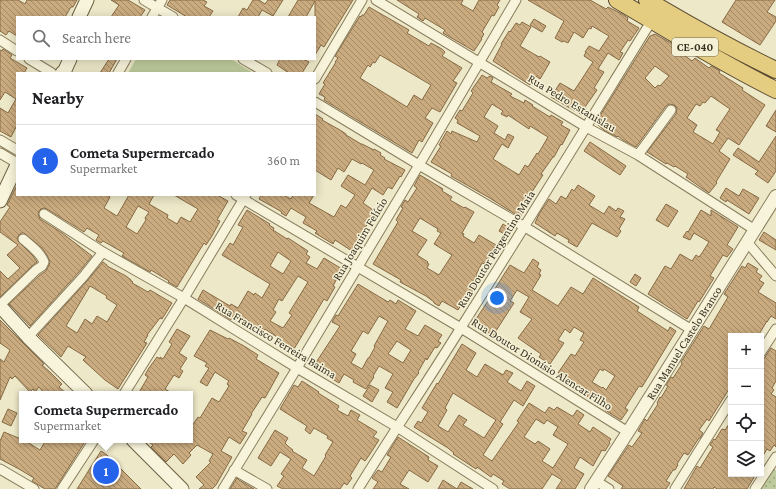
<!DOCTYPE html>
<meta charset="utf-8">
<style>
body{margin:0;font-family:"Crimson Pro",serif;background:#f2f2f2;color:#202124}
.controls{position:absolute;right:12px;bottom:12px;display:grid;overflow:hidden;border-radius:0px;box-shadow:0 2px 10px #0003}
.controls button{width:36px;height:36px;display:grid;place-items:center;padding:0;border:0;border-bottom:1px solid #e0e0e0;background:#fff;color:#202124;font:20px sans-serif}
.you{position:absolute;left:497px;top:298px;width:14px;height:14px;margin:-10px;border:3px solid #fff;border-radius:50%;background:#1a73e8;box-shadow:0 0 0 6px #1a73e833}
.badge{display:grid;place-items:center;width:26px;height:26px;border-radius:50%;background:#2563eb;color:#fff;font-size:13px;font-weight:700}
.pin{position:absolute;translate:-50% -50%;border:2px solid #fff;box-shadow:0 1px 4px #0006}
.popup{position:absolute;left:19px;top:391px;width:174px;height:52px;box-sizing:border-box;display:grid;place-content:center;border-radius:0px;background:#fff;filter:drop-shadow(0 1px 3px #0005);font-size:13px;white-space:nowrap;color:#757577}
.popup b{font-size:15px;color:#202124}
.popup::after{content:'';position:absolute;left:50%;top:100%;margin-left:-8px;border:8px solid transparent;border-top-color:#fff}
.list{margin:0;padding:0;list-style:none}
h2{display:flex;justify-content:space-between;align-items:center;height:52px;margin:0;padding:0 16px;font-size:17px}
h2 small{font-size:13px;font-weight:400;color:#757577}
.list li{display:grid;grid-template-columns:26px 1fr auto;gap:12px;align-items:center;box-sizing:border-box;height:72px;padding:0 16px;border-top:1px solid #e0e0e0}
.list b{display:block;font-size:15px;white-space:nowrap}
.list p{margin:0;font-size:13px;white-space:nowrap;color:#757577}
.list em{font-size:13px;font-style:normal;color:#757577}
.icon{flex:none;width:22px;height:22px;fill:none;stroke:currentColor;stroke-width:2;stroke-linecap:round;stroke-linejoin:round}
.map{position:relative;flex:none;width:776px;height:489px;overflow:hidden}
.search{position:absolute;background:#fff;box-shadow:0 2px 10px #0003;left:16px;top:16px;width:300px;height:44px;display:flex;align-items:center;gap:10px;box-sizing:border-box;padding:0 14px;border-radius:0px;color:#757577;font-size:15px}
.panel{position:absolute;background:#fff;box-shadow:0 2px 10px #0003;left:16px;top:72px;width:300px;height:124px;border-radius:0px}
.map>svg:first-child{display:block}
.grass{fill:url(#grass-dots)}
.garden{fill:#becb9c}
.building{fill:url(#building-back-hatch);stroke:#876a44;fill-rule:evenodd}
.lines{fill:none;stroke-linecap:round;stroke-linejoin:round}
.minor-casing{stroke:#897c5d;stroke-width:11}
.tertiary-casing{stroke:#897c5d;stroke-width:14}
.secondary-casing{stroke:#6b5d40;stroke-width:15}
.trunk-casing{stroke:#574931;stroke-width:18}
.minor{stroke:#f8f4db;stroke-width:9}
.tertiary{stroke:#f8f4db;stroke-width:12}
.secondary{stroke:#f8f4db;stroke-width:13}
.trunk{stroke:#e4cc80;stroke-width:16}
.labels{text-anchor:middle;stroke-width:3;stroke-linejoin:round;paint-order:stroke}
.shield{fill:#f5f1d7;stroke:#726b57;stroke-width:1}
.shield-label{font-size:11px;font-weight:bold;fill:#3a3120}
.street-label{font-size:12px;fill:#3a3120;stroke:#f5f1d7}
</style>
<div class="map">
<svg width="776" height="489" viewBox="0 0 776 489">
<defs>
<pattern id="grass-dots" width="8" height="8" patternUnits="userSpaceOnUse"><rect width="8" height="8" fill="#becb9c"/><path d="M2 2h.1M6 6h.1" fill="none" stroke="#9ba57f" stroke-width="1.8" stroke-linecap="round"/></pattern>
<pattern id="building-back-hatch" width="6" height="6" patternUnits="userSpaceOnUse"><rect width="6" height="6" fill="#caab7f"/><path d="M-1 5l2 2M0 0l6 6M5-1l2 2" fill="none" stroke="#a58c68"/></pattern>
</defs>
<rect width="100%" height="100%" fill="#ede8c8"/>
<path class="grass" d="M 771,464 L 776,471 L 776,489 L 756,489 Z"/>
<path class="garden" d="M 136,59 L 231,59 L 253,73 L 128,73 Z"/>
<path class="building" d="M 0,0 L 18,0 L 25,4 L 27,0 L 77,0 L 73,7 L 71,7 L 65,17 L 17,17 L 17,36 L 9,31 L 6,35 L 0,31 Z
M 111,0 L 128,0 L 145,10 L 140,17 L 111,17 L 119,5 Z
M 170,0 L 203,0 L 207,2 L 204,6 L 213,11 L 209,17 L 187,17 L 167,5 Z
M 253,0 L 259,0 L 265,4 L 268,0 L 283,0 L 273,16 L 262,10 L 258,17 L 238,17 L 243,8 L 247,10 Z
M 298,0 L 353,0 L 324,47 L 321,45 L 315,55 L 315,1 L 306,17 L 288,17 Z
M 397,0 L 463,0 L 461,4 L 473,11 L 479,0 L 500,0 L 497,5 L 499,7 L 494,16 L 492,15 L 482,32 L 484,34 L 481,39 L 482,39 L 474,51 L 443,33 L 445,30 L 425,18 L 423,21 L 417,17 L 419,14 Z
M 528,0 L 590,0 L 606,9 L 608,7 L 622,14 L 628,18 L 627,21 L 639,28 L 630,41 L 628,40 L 620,52 L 623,53 L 619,60 L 608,53 L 598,69 L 604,72 L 594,88 L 597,90 L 585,107 L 586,108 L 582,115 L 575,110 L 575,111 L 551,97 L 560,83 L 574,91 L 593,62 L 584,56 L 586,52 L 585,52 L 589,46 L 599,51 L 609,36 L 592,26 L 591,29 L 589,28 L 583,38 L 574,32 L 568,43 L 564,41 L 562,42 L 555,38 L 564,21 Z
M 736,0 L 775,0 L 767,12 L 776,17 L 776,21 L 760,45 L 722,22 Z
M 369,7 L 409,30 L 407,33 L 429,46 L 431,43 L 442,49 L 445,52 L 442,56 L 462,68 L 453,81 L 457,83 L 440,112 L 432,108 L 425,118 L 433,123 L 422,142 L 419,140 L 412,153 L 324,100 L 325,97 L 319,94 L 325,84 L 323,83 L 336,62 L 335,62 L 338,58 L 335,56 L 360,16 L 361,17 L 362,15 L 364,15 ZM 380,55 L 431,85 L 422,100 L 414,95 L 407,107 L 360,78 L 368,65 L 370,67 L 373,62 L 375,63 Z
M 534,19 L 546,26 L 542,32 L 530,25 Z
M 522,22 L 531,27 L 520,46 L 539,57 L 540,56 L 550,62 L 540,79 L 536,76 L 530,85 L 493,61 L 502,44 L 501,44 L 509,31 L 510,32 L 516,23 L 520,25 Z
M 655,34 L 683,50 L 681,53 L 692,61 L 695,58 L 709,68 L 711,66 L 720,71 L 719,73 L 743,88 L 742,90 L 765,105 L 739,145 L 728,138 L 719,151 L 730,159 L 716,182 L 717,183 L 709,193 L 686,177 L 688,174 L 675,166 L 674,167 L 667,163 L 666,164 L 647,152 L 676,114 L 677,108 L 674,105 L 669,104 L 666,106 L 636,147 L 623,140 L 618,136 L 617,137 L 605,131 L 598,125 L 599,124 L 596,122 L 650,36 ZM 655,66 L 669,76 L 660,86 L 658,85 L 655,88 L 645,78 ZM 711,96 L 730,109 L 716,130 L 720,132 L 713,144 L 693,132 L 697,125 L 687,118 L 696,104 L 700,106 L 703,102 L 705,103 Z
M 3,49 L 12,55 L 10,58 L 27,68 L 24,73 L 17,73 L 17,125 L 11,137 L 0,131 L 0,108 L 8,113 L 16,99 L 5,92 L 0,100 L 0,50 L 2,51 Z
M 109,59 L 117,59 L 109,73 L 100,73 Z
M 280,59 L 303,59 L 309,62 L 302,73 L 289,73 L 277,65 Z
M 482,75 L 487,78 L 490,76 L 493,78 L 491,82 L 512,94 L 510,96 L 524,103 L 525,100 L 533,105 L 532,106 L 550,117 L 551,115 L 563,122 L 561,125 L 570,130 L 562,145 L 561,144 L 554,157 L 553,157 L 541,174 L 543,175 L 528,198 L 530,199 L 525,208 L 526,208 L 520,217 L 488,197 L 451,176 L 452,174 L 431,162 L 441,146 L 439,145 L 447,131 L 451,134 L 452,131 L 477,142 L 480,136 L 457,123 L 458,120 L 455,118 L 460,110 L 462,111 L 473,93 L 471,91 ZM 492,104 L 503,111 L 501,114 L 507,117 L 508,115 L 529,129 L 530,126 L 548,137 L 538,154 L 537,153 L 528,167 L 525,165 L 519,175 L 493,159 L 502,144 L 508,148 L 514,137 L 508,134 L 505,140 L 494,133 L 498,126 L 484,117 Z
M 776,110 L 776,132 L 766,126 Z
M 315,114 L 323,119 L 322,120 L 340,130 L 346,134 L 346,135 L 361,144 L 362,144 L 374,150 L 374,149 L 381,153 L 380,155 L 385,158 L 384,159 L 405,170 L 401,177 L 400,176 L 392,189 L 388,187 L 383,195 L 372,188 L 363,203 L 376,212 L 364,229 L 365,230 L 356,246 L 359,248 L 355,253 L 335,240 L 333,244 L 315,233 L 317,231 L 303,223 L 306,217 L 291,208 L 286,216 L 281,213 L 282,212 L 259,199 L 261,195 L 283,195 L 291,199 L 293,195 L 314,195 L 309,203 L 334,217 L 341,205 L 346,208 L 355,195 L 341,186 L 348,175 L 365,185 L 374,170 L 362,163 L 361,164 L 352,159 L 344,172 L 338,168 L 331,180 L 315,170 Z
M 776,136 L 776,171 L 768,183 L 755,174 L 758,171 L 733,155 L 738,148 L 759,162 Z
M 590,142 L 626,166 L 620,175 L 584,151 Z
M 420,175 L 443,189 L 442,191 L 452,197 L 450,200 L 464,208 L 465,207 L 474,212 L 462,233 L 464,234 L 463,236 L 474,243 L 479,235 L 496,245 L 485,264 L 482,263 L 476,275 L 477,276 L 473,283 L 477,285 L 470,295 L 468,293 L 458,310 L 442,301 L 439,306 L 434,303 L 434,302 L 426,296 L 400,282 L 401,280 L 373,264 L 398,222 L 396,220 L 403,208 L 401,207 L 405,200 L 408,202 L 417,188 L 414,186 ZM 420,218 L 438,229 L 437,231 L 441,233 L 434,244 L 452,255 L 439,275 L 427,268 L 429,264 L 427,263 L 428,262 L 417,255 L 427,240 L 412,231 Z
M 17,185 L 17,195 L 51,195 L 53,196 L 54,195 L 107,195 L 110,197 L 104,208 L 117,216 L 129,195 L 154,195 L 149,204 L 168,215 L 167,218 L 177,224 L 181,217 L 190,222 L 198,209 L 174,195 L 217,195 L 228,201 L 217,220 L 220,221 L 212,236 L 206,245 L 204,243 L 177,287 L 168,282 L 169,281 L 151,270 L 150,272 L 122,256 L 124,253 L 103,241 L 101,243 L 96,240 L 99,235 L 87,228 L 84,232 L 47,209 L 44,208 L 41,209 L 39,211 L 38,214 L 40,219 L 62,233 L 92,256 L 78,273 L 30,326 L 9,304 L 40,275 L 46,271 L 49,265 L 50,262 L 47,255 L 42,248 L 24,233 L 21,233 L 19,235 L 17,238 L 18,241 L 33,256 L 37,262 L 32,266 L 0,297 L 0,271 L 8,279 L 20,268 L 7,255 L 18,245 L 0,232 L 0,222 L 10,207 L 7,205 ZM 138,206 L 149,212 L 145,218 L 146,220 L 137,234 L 126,227 Z
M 578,185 L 595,196 L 589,205 L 604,214 L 609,206 L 616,211 L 618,208 L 624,211 L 620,217 L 625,219 L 619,229 L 621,231 L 617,237 L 592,223 L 577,247 L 568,242 L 569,240 L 557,233 L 555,236 L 535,223 L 539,214 L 549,199 L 556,204 L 561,196 L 566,199 L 572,189 L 574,191 Z
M 726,188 L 739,196 L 743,189 L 759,198 L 749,214 L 727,200 L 726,202 L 720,198 Z
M 666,204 L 678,211 L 668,227 L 656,220 Z
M 247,210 L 270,224 L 269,225 L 274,228 L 273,230 L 287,239 L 288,238 L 308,251 L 306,254 L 310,257 L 306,263 L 317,269 L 324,258 L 342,269 L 333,286 L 335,287 L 327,301 L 324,299 L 291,354 L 280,346 L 283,341 L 265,329 L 261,336 L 250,329 L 251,327 L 239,320 L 238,321 L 232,318 L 231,320 L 198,299 L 203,290 L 230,306 L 231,304 L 238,308 L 248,291 L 254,295 L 255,293 L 262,298 L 270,284 L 222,255 L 230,243 L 233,245 L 243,227 L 238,225 ZM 278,252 L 291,261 L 283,274 L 270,266 ZM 298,276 L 308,282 L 289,313 L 292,315 L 283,328 L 270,321 L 276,312 L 273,310 L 279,299 L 282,301 Z
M 701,210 L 711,216 L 711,210 L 738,227 L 727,245 L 733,249 L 727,257 L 723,255 L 710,276 L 714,278 L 699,302 L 698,301 L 687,319 L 648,294 L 665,266 L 671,269 L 680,254 L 692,261 L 696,255 L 699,257 L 702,253 L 709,242 L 694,233 L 690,240 L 683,237 L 687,231 L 688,232 Z
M 503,224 L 512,230 L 508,236 L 499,231 Z
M 764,232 L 776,240 L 776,250 L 759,240 Z
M 533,259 L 539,263 L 537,267 L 541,270 L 539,274 L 541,275 L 532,290 L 558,306 L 571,287 L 583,294 L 593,278 L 639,307 L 637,311 L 668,331 L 670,327 L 676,331 L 642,387 L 639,386 L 625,408 L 628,410 L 621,420 L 605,410 L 606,408 L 600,404 L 576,390 L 576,391 L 560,380 L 563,376 L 558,373 L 571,354 L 575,356 L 584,342 L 580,340 L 584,333 L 574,327 L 570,333 L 565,329 L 558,340 L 564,343 L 550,364 L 539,357 L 541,354 L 518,338 L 532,319 L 520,312 L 529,297 L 517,290 L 510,301 L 514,303 L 492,337 L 472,325 L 492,295 L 491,295 L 510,265 L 524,273 ZM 600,369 L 603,371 L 604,369 L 615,376 L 606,390 L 603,387 L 602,388 L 592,382 Z
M 103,262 L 107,265 L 107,266 L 126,276 L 131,280 L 131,281 L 133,282 L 132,283 L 141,288 L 148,292 L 150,290 L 172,303 L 162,319 L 160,318 L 147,335 L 148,335 L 144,342 L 147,343 L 118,389 L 105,380 L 83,360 L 86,357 L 68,346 L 61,357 L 38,335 L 87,281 ZM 90,286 L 107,296 L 106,298 L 117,305 L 107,322 L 97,316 L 92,324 L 85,319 L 77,333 L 66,326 Z
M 748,263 L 758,269 L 756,272 L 762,276 L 759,280 L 764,283 L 758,292 L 776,303 L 776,319 L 771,316 L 767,322 L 767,321 L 758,336 L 731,336 L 731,386 L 709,421 L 707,419 L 699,430 L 703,433 L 700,438 L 699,438 L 688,455 L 684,453 L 677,464 L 678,465 L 675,470 L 673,470 L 666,481 L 670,483 L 666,489 L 621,489 L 623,486 L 608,476 L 629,445 L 632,447 L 642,433 L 638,431 L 645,419 L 647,421 L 658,404 L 657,403 L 660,397 L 661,398 L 668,386 L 666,385 L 671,377 L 673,378 L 682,364 L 681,362 L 704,326 L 709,329 L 728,297 L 724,294 L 742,266 L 745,268 Z
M 635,274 L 641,278 L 636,286 L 630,282 Z
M 358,284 L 388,302 L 390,300 L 396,304 L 398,300 L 416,311 L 405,329 L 418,336 L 425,325 L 442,335 L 438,341 L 441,343 L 437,348 L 435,347 L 427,360 L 426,358 L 418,372 L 419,373 L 414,379 L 397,408 L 387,402 L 393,392 L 385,388 L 393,374 L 379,366 L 373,376 L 374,377 L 366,389 L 353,382 L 354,380 L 344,374 L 339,383 L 313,367 L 340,326 L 332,322 L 336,315 L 338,316 ZM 379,316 L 388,321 L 374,346 L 375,347 L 369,358 L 368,358 L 362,369 L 351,363 L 356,354 L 351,351 L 363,331 L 368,334 ZM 397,341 L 411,350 L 403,363 L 388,354 Z
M 0,320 L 44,364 L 42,365 L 50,372 L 62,384 L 59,387 L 67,394 L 45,394 L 39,387 L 35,392 L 33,389 L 30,392 L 15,376 L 12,379 L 10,377 L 0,400 L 0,359 L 4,362 L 10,350 L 0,343 Z
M 177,329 L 190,336 L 179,353 L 187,358 L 180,369 L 183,371 L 179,378 L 174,375 L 165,389 L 173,394 L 138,394 L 148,377 L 145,375 L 149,368 L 157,357 L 160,359 L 160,357 L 163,359 L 172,344 L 169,342 Z
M 210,330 L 228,339 L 229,338 L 244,346 L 258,355 L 256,359 L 279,373 L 265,398 L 262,397 L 251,414 L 252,414 L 242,431 L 247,433 L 240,444 L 229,437 L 221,451 L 232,457 L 216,485 L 212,489 L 199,489 L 204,485 L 196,477 L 211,462 L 209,461 L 213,454 L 197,445 L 189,453 L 191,455 L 183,464 L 174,454 L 166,462 L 151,447 L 153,445 L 146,440 L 190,440 L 190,429 L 198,417 L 200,418 L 212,398 L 219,402 L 229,386 L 227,384 L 229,381 L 215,372 L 207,386 L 200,382 L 209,368 L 205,366 L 207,363 L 194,356 Z
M 462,344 L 476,353 L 466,370 L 477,377 L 485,364 L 503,375 L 506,370 L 513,373 L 507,382 L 521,391 L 527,381 L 535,386 L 523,406 L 514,400 L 500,422 L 503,424 L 483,455 L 492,461 L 519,422 L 517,421 L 529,403 L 545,413 L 549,407 L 554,410 L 557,407 L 572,416 L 573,416 L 577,410 L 584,415 L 578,424 L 590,432 L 593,427 L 611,439 L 609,442 L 610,443 L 605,451 L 602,450 L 593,466 L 580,457 L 574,468 L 584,474 L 575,489 L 556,489 L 562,480 L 552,474 L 542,489 L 510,489 L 502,484 L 504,481 L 493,474 L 491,477 L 477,467 L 476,469 L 453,454 L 454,453 L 448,448 L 414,427 L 418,421 L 421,423 L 428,412 L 422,408 L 437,383 L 438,384 ZM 453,393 L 496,420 L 484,438 L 463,425 L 467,420 L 459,415 L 448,432 L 438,426 L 447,410 L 445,408 ZM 536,419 L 544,424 L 547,420 L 558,427 L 553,435 L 568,444 L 553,468 L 542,461 L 550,449 L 538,441 L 535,444 L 524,437 Z
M 771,348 L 776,351 L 776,381 L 772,388 L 774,390 L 771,394 L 776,397 L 776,447 L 774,445 L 770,451 L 767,449 L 761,459 L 761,363 Z
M 302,381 L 319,392 L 318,393 L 339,406 L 337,410 L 348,416 L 351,410 L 360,415 L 357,420 L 377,432 L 373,437 L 379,440 L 370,454 L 365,461 L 361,458 L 350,476 L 352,478 L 347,485 L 344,483 L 340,489 L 283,489 L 277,486 L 284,476 L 281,474 L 291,459 L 280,452 L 271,466 L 258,458 L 275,430 L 288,438 L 285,443 L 289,447 L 293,450 L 292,451 L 307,460 L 302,468 L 314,476 L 326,456 L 325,455 L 333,442 L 327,438 L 328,436 L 314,428 L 310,434 L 305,430 L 307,426 L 280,409 L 294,385 L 298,387 Z
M 370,385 L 379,390 L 372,402 L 363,396 Z
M 8,409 L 17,413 L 11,426 L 2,422 Z
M 731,421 L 731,474 L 756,474 L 747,489 L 717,489 L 714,487 L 713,489 L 684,489 L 697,466 L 700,468 L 713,447 L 710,445 L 714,439 L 715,440 L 722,429 L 725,430 Z
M 4,432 L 28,442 L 27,442 L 40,450 L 46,440 L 86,440 L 55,489 L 45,489 L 32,481 L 34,478 L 19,469 L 0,459 L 0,441 Z
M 398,437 L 429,457 L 428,460 L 438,466 L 428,482 L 409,470 L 400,484 L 409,489 L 373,489 L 378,482 L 372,478 L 378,470 L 382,472 L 391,457 L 387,455 Z
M 101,451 L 107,455 L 141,489 L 77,489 Z
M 237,478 L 239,480 L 254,489 L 230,489 Z
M 443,480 L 457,489 L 461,482 L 473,489 L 438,489 Z"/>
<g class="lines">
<defs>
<path id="minor" d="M 144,0 L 173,17
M 376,0 L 586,127 L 638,155 L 755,230
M 152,17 L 162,0
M 0,40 L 17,51
M 29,59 L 52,73
M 243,59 L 267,73
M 118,73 L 126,59
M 315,79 L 362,0
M 315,102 L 419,165 L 525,227 L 692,330
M 0,140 L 17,150
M 0,153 L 17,163
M 638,155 L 671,110
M 236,195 L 461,328 L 628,432
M 44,214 L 103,252 L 184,298 L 297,368 L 397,427 L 493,489
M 747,242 L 776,276
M 0,305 L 36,270 L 42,266 L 44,262 C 40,252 31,246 23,239
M 28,337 L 83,277 L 103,252
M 761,352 L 776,329
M 124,394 L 184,298 L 246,195
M 0,469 L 34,489
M 234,470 L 267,489
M 596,481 L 609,489
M 62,489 L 94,440
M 223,489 L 297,368 L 419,165 L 516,0
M 358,489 C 392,434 428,381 462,326 C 526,225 589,122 652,20
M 675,489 L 731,400
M 755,489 L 776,457"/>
<path id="tertiary" d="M 591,489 L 628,432 L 776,196"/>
<path id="secondary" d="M 79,17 L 87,0
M 62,73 L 65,70 L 70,59
M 0,201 L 17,165
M 0,306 L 28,337 L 86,394
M 133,440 L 182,489"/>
<path id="trunk" d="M 617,0 C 670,31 721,63 776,90
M 647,0 C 689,25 732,49 776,70"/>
</defs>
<use href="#minor" class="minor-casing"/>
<use href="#tertiary" class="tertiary-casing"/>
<use href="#secondary" class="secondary-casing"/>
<use href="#trunk" class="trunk-casing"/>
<use href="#minor" class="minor"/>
<use href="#tertiary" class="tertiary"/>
<use href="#secondary" class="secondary"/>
<use href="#trunk" class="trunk"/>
</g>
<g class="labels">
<rect class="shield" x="672" y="38" width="46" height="18" rx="3"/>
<g class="shield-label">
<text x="695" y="51">CE-040</text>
</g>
<g class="street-label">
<text transform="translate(572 103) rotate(31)" y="4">Rua Pedro Estanislau</text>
<text transform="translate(360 239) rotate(-59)" y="4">Rua Joaquim Felício</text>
<text transform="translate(496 249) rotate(-58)" y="4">Rua Doutor Pergentino Maia</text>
<text transform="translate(276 340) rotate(31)" y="4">Rua Francisco Ferreira Baima</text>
<text transform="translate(684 343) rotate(-58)" y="4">Rua Manuel Castelo Branco</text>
<text transform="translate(542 364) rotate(32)" y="4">Rua Doutor Dionísio Alencar Filho</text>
</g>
</g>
</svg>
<div class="controls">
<button>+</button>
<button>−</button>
<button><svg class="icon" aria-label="locate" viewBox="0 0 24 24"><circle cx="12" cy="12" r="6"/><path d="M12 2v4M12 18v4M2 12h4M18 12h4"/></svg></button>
<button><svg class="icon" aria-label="layers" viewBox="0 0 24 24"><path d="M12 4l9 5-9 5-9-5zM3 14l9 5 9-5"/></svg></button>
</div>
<div class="you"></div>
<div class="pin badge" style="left:106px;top:471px">1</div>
<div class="popup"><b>Cometa Supermercado</b>Supermarket</div>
<div class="search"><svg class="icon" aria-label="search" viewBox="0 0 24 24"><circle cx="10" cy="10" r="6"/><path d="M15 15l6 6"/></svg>Search here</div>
<section class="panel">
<h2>Nearby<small></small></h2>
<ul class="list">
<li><span class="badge">1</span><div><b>Cometa Supermercado</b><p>Supermarket</p></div><em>360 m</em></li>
</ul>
</section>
</div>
